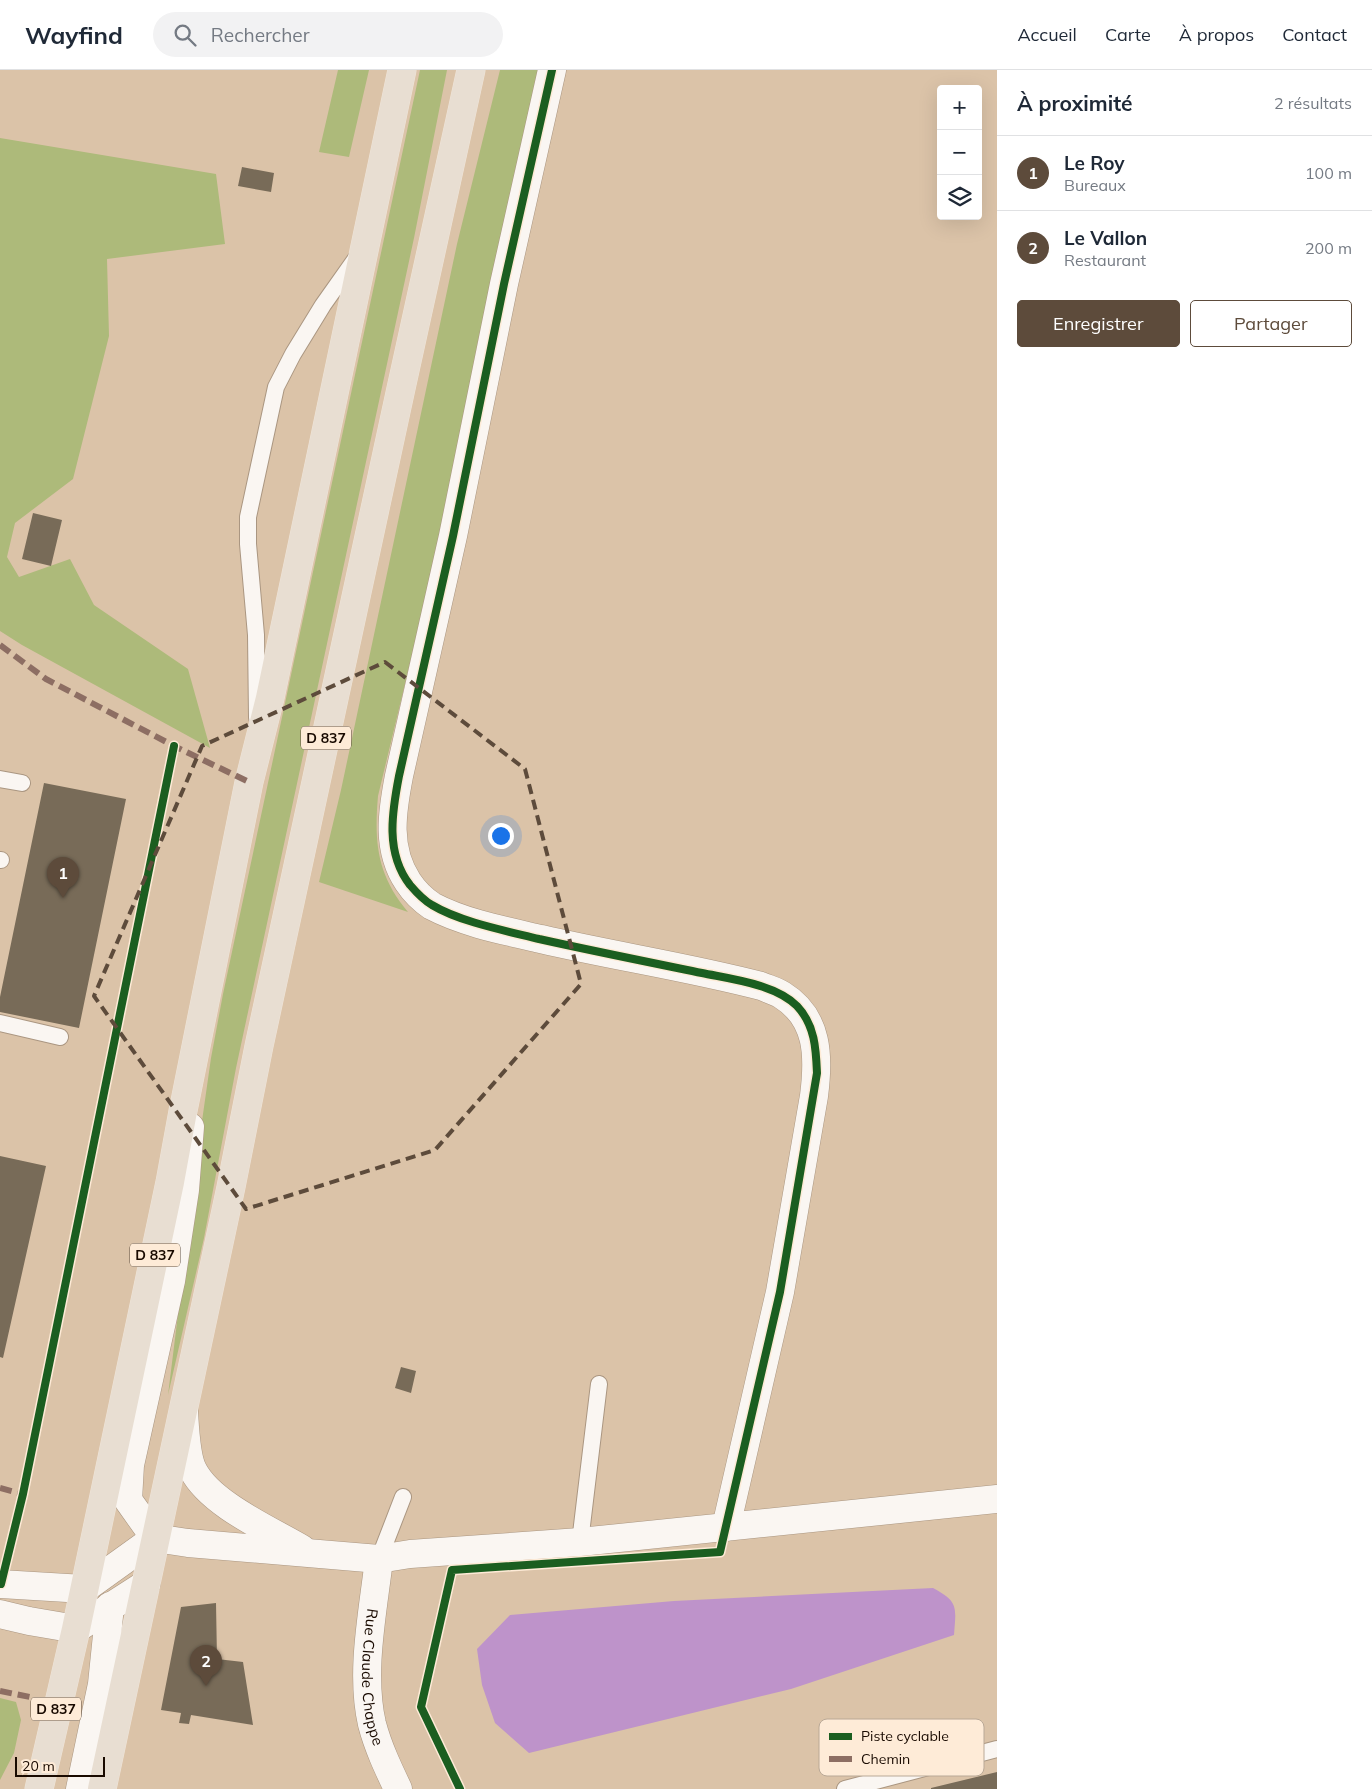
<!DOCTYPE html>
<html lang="fr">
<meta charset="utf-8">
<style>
body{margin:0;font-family:Mulish,sans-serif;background:#f2f2f3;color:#1f2937}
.controls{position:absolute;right:15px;top:15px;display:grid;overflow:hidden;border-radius:5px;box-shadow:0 5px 20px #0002}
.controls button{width:45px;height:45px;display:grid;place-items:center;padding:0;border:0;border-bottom:1px solid #e0e1e3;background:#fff;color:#1f2937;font:25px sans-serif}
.scale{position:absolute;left:15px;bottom:12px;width:90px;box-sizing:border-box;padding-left:5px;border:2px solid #190a00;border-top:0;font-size:14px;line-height:18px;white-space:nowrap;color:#190a00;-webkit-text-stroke:4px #feebd7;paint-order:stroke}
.you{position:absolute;left:500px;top:765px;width:18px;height:18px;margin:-12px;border:4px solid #fff;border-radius:50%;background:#1a73e8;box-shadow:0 0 0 8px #1a73e833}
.badge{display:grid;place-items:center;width:32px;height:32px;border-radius:50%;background:#5d4b3b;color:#fff;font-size:16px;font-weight:700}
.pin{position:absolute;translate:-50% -41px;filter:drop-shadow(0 1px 2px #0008)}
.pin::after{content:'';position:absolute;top:26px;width:18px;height:15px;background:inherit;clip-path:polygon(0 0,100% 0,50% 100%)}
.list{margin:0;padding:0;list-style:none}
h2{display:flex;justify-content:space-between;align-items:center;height:65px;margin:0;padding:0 20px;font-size:21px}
h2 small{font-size:16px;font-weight:400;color:#747a83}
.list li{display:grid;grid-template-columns:32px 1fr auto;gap:15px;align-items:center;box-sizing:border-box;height:75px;padding:0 20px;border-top:1px solid #e0e1e3}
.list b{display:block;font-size:19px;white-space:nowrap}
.list p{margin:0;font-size:16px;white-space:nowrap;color:#747a83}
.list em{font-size:16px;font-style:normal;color:#747a83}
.actions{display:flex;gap:10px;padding:15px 20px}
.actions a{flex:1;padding:11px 0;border:1px solid #5d4b3b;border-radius:5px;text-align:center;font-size:18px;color:#5d4b3b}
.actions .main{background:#5d4b3b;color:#fff}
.icon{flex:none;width:28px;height:28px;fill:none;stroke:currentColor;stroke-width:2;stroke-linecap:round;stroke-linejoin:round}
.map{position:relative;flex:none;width:997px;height:1719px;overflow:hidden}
header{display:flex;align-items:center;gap:30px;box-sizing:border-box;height:70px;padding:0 25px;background:#fff;border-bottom:1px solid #e0e1e3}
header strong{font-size:24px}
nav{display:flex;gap:28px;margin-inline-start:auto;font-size:18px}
.search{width:350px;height:45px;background:#f2f2f3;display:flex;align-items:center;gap:12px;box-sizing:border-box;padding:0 18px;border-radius:28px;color:#747a83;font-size:19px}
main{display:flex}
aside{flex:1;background:#fff}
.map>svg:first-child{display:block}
.green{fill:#adba7a}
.water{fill:#be93ca}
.building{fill:#786b58}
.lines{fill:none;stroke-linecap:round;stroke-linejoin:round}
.lane-casing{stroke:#aa9681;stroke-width:18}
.street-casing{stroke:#aa9681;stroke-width:29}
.primary-casing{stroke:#efe4d8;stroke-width:29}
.path{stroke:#d3ccc3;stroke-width:3;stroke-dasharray:2.5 2.5;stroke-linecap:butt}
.lane{stroke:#faf6f2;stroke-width:16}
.street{stroke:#faf6f2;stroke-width:28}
.primary{stroke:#e8ded2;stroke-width:28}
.quiet{stroke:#8d6e63;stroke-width:6;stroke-dasharray:12 6;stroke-linecap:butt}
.cycleway-casing{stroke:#feebd7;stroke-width:11}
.cycleway{stroke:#1b5e20;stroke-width:8}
.marked{fill:none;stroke:#5d4b3b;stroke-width:4;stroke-dasharray:10 6;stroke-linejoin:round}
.labels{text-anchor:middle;stroke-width:5;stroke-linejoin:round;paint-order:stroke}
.shield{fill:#feebd7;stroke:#5e4e40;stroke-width:1}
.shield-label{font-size:14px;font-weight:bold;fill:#190a00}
.street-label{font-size:15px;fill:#190a00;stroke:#feebd7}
.key{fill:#feebd7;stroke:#b9a896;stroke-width:1}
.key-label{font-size:14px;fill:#190a00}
</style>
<header>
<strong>Wayfind</strong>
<div class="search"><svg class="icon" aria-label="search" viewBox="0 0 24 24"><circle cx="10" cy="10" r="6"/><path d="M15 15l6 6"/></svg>Rechercher</div>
<nav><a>Accueil</a><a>Carte</a><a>À propos</a><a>Contact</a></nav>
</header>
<main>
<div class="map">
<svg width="997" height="1719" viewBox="0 0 997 1719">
<rect width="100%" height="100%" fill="#dbc3a8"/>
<path class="green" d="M 338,0 L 369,0 L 349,87 L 319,82 Z
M 420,0 L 447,0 L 414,168 L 236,998 L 204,1168 L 168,1325 L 202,1051 L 211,988 L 223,924 Z
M 500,0 L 540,0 L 429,514 L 378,726 C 374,773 377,805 408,842 L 319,812 L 341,720 L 457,174 Z
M 0,68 L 216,104 L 225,174 L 107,189 L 109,266 L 73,409 L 15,453 L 7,487 L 19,507 L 70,489 L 94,535 L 188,599 L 210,678 L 22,575 L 0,561 Z
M 0,1628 L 16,1632 L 21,1650 L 14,1683 L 0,1710 Z"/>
<path class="water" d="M 933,1518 C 959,1532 956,1537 954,1565 L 791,1619 L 529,1683 L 495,1653 L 482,1615 L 477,1579 L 510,1545 L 674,1531 Z"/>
<path class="building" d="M 242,97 L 274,103 L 271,122 L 238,116 Z
M 33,443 L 62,450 L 51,496 L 22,489 Z
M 44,713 L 126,729 L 79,958 L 0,942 L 0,927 Z
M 0,1086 L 46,1096 L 3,1288 L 0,1287 Z
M 401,1297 L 416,1301 L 411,1323 L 395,1318 Z
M 216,1533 L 217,1589 L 243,1592 L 253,1655 L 191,1645 L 189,1654 L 179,1653 L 181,1643 L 161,1640 L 181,1537 Z
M 997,1702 L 997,1719 L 931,1719 L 931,1718 Z"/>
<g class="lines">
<defs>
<path id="lane" d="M 257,648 L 256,565 L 248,474 L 248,447 L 276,317 L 293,284 L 323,235 L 357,187
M 0,709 L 22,713
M 0,790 L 1,790
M 0,953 L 60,967
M 580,1472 L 599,1314
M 379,1489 L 403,1427
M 845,1719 L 997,1679"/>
<g id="street">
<path d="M 552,0 L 504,214 L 453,466 L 399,706 C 392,742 386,779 408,812 C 414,821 423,830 432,836 C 464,853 506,861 541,869 C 614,886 688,897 761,916 C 768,919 776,921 782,925 C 819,948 819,987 814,1026 L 780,1222 L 726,1457"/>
<path d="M 184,1342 C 185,1357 186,1387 193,1400 C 210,1434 270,1460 302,1479"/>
<path d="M 155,1468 L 128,1430 L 130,1395 L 171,1211 L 185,1120 L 190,1057"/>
<path id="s1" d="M 379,1489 C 373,1542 360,1602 372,1654 C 378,1677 388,1698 398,1719"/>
<path d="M 0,1514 L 84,1519"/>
<path d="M 84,1519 L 155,1468 L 188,1473 L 379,1489 L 410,1484 L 580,1472 L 997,1429"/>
<path d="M 0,1544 L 29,1551 L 76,1559 L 146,1514"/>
<path d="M 80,1719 L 102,1614 L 110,1536"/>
</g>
<path id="primary" d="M 39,1719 L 76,1559 L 170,1112 L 183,1041 L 249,712 L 270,628 L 402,0
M 102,1719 L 231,1117 L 259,976 L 400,323 L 471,0"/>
</defs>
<use href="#lane" class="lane-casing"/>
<use href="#street" class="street-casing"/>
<use href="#primary" class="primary-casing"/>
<path class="path" d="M 8,1484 L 23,1424"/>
<use href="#lane" class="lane"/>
<use href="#street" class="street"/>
<use href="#primary" class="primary"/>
<path class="quiet" d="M 0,575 L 46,609 L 174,676 L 249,712
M 0,1418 L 23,1424
M 0,1621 L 35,1628"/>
<defs>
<path id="cycleway" d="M 1,1514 L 23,1424 L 174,676
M 460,1719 L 421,1637 L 452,1500 L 720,1482 L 780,1222 L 817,1003 C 816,979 815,955 797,936 C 775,914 731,909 702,903 C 648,892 593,881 539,869 C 507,861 460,852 432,835 C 423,830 416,822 410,815 C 385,783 392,742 399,706 L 453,466 L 504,214 L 552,0"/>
</defs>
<use href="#cycleway" class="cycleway-casing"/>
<use href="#cycleway" class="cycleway"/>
</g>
<path class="marked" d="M 385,592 L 525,699 L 581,914 L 435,1080 L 246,1139 L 94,926 L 202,676 Z"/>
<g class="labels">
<g class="shield">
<rect x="301" y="656.5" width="50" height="23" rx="4"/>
<rect x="130" y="1173.5" width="50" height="23" rx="4"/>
<rect x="31" y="1627.5" width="50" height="23" rx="4"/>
</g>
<g class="shield-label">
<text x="326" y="673">D 837</text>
<text x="155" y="1190">D 837</text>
<text x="56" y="1644">D 837</text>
</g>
<g class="street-label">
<text dy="5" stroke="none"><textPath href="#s1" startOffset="119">Rue Claude Chappe</textPath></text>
</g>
</g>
<rect x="819" y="1649" width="165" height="57" rx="8" class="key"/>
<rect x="829" y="1663" width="23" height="7" fill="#1b5e20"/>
<rect x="829" y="1686" width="23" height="6" fill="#8d6e63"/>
<g class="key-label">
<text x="861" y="1671">Piste cyclable</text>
<text x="861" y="1694">Chemin</text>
</g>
</svg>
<div class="controls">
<button>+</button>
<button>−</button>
<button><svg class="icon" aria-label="layers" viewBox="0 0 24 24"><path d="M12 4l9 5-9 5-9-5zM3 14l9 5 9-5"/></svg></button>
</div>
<div class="scale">20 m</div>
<div class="you"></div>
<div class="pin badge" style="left:63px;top:828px">1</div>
<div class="pin badge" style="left:206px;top:1616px">2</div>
</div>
<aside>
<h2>À proximité<small>2 résultats</small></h2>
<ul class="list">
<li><span class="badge">1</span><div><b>Le Roy</b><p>Bureaux</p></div><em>100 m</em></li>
<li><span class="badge">2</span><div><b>Le Vallon</b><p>Restaurant</p></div><em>200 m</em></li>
</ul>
<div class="actions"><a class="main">Enregistrer</a><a>Partager</a></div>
</aside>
</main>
